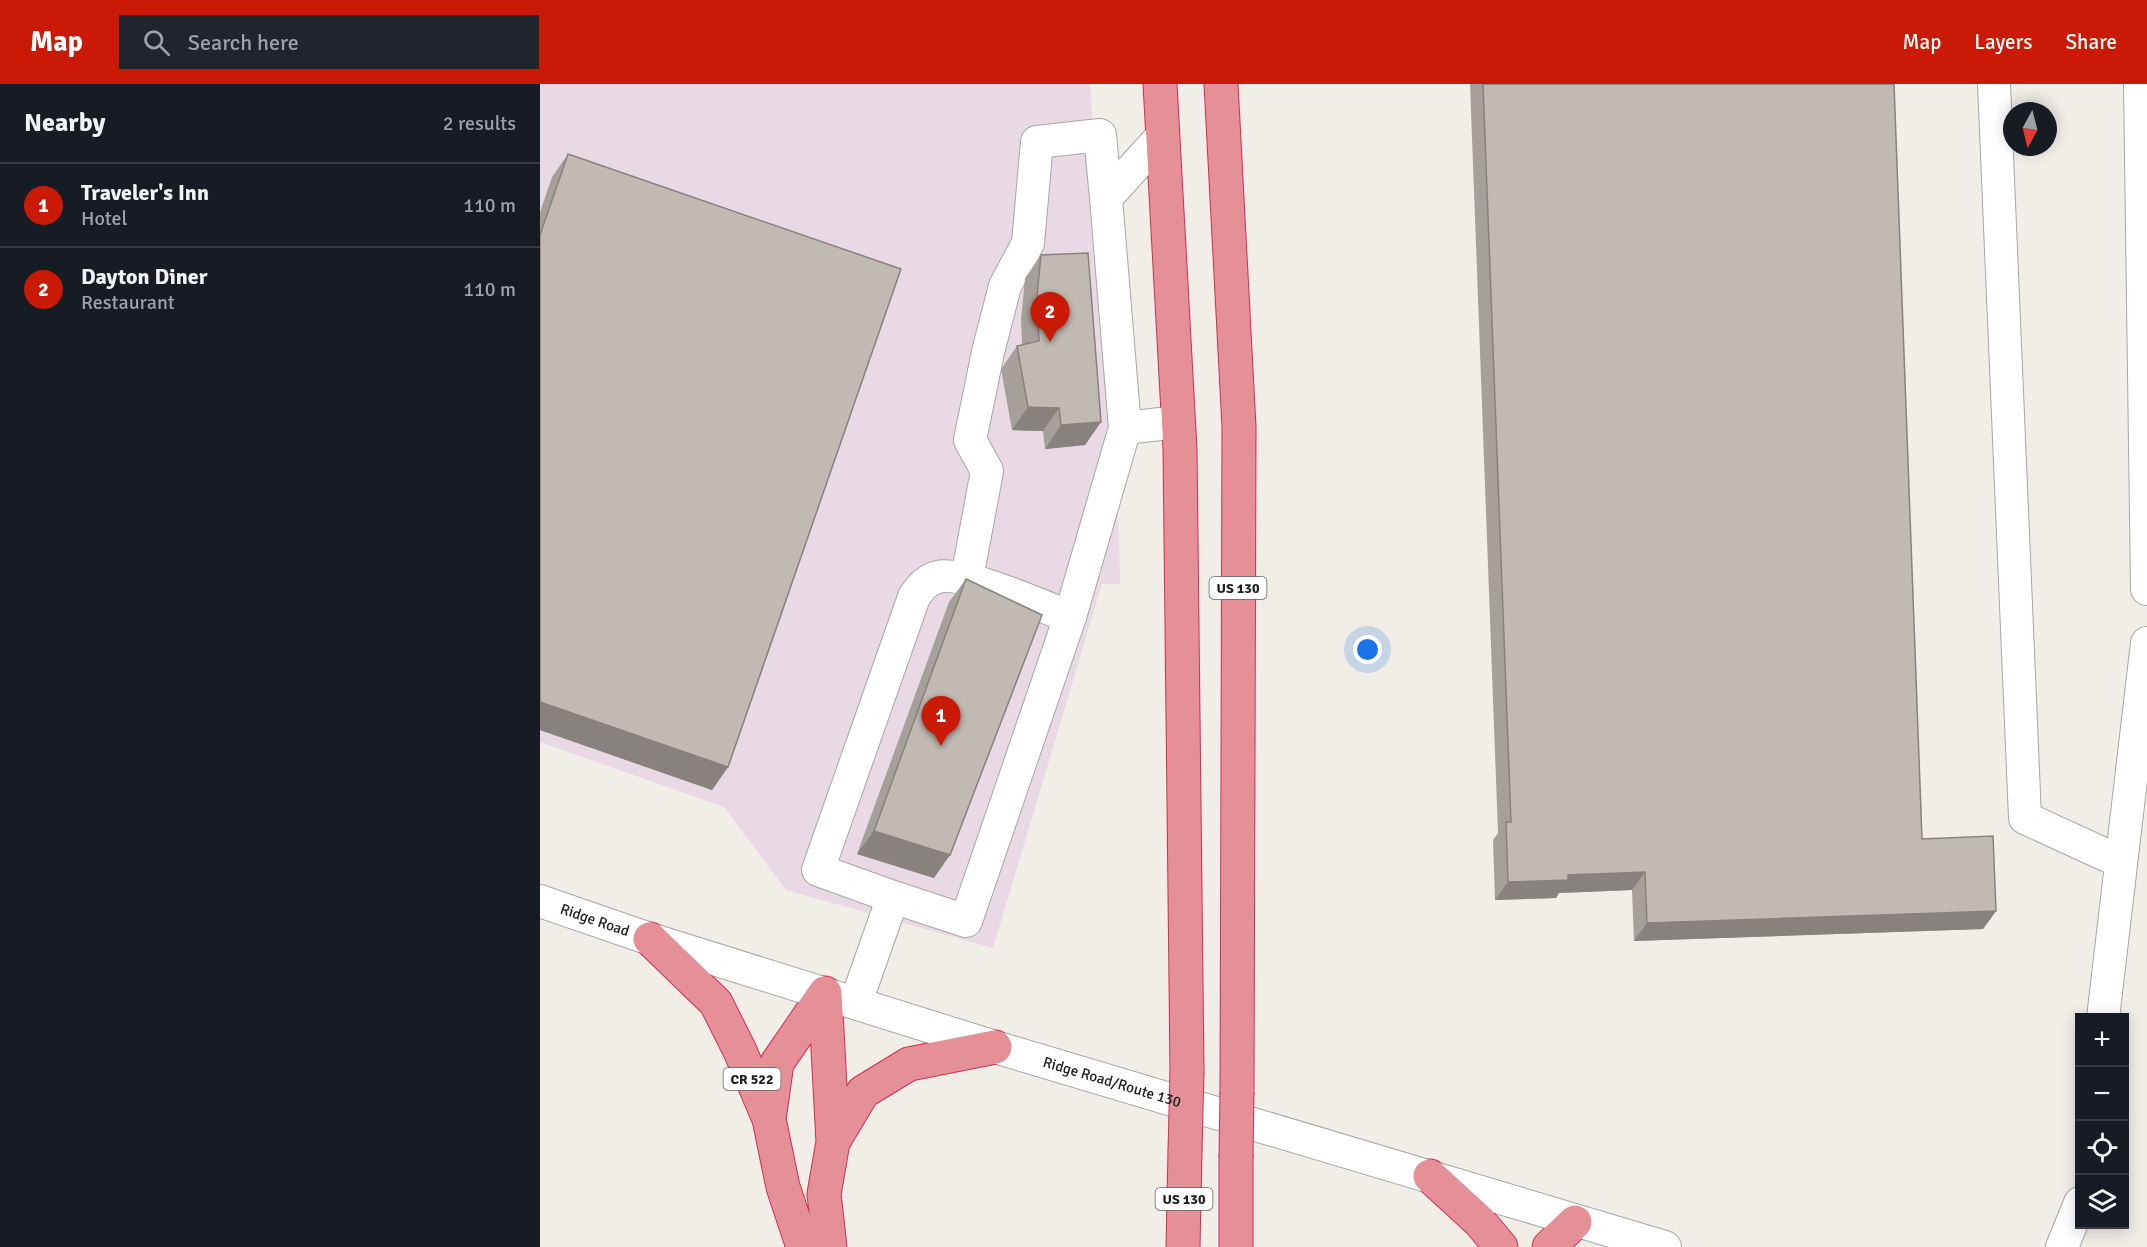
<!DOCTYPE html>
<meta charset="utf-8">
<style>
body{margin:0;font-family:Signika,sans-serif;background:#20242c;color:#f1f3f6}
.controls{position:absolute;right:18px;bottom:18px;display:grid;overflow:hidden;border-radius:0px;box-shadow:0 3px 15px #0003}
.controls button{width:54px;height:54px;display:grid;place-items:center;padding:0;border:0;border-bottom:2px solid #363941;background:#171b24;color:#f1f3f6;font:30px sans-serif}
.compass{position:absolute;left:1463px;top:18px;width:54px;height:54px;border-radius:50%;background:#171b24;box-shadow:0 3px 15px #0003;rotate:187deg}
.you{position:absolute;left:828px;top:566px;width:21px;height:21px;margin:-15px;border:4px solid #fff;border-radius:50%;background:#1a73e8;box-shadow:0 0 0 9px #1a73e833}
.badge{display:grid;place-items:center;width:39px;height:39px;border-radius:50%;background:#ca1a05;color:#fff;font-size:20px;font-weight:700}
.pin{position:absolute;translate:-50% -50px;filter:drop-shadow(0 2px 3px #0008)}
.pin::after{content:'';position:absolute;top:32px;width:21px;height:18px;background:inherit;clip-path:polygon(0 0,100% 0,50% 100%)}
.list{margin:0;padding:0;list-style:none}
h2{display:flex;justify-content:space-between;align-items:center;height:78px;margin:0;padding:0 24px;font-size:26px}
h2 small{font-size:20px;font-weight:400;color:#9ea1a6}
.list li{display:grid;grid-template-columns:39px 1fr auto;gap:18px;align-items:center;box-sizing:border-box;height:84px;padding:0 24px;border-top:2px solid #363941}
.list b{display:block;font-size:22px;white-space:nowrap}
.list p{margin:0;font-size:20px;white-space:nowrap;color:#9ea1a6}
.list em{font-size:20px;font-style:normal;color:#9ea1a6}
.icon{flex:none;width:33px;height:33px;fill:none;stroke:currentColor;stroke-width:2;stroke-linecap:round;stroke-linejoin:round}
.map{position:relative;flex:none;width:1607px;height:1163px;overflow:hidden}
header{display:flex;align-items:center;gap:36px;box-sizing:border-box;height:84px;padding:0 30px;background:#ca1a05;color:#fff}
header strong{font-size:28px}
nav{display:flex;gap:33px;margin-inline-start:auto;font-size:21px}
.search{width:420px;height:54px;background:#20242c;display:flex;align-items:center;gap:15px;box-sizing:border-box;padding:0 21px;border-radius:0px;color:#9ea1a6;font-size:22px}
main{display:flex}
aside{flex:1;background:#171b24}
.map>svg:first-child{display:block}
.industrial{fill:#e9d9e4}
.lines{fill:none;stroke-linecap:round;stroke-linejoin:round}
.minor-casing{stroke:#a7a7a7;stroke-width:34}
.highway-casing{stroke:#d72b53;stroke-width:35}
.minor{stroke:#fff;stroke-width:32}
.highway{stroke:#e59097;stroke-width:33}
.highway-bridge-casing{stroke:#d72b53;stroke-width:35;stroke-linecap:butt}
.highway-bridge{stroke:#e59097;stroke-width:33}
.wall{fill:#a6a09a}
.shaded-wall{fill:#87827d}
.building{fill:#c1bab3;stroke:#87827d;stroke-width:1.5}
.labels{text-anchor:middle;stroke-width:5;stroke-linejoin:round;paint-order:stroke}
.shield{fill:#fff;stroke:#636363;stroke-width:1.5}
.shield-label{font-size:14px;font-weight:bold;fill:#202020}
.street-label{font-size:15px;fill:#202020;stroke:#fff}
</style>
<header>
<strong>Map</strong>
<div class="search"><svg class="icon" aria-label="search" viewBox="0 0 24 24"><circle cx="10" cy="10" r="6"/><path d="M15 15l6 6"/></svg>Search here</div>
<nav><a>Map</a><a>Layers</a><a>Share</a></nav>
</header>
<main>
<aside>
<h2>Nearby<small>2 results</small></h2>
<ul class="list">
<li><span class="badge">1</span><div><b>Traveler's Inn</b><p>Hotel</p></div><em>110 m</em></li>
<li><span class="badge">2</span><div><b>Dayton Diner</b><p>Restaurant</p></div><em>110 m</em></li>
</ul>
</aside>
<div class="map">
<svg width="1607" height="1163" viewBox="0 0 1607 1163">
<rect width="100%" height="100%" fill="#f0eee6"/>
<path class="industrial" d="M 0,0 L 550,0 L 579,452 L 580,500 L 562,500 L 453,864 L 246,806 L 184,723 L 0,658 Z"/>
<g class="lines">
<defs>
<g id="minor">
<path d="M 1454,0 L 1485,734 L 1581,778"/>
<path d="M 1600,0 L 1607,505"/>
<path d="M 585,344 L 638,338"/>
<path d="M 427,494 L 447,387 L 430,356 L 448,268 L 465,202 L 488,159 L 497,58 L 560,51 L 566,114"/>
<path d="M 530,533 L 585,344 L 566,114 L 623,51"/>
<path id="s1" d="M 0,817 L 110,855 L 455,963 L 1125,1163"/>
<path d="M 316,918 L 353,813 L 278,786 L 374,513 C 380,504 386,496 398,493 C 421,486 504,523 530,533 L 426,837 L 353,813"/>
<path d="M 1563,934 L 1607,559"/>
<path d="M 1522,1163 L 1540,1119"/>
</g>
<path id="highway" d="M 620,0 L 640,365 L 647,988
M 681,0 L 699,343 L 697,1008
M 110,855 L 176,919 L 200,967 L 229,1035 L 243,1103 L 263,1163
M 285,909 L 293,1058 L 284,1110 L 290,1163
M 229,1035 L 237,979 L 285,909
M 293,1058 L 323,1008 L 369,980 L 455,963
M 890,1092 L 939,1137 L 961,1163
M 643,1163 L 645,1067
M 696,1163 L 696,1074
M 1009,1163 L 1035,1138"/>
</defs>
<use href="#minor" class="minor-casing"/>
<use href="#highway" class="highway-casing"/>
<use href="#minor" class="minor"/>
<use href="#highway" class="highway"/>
<defs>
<path id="highway-bridge" d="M 645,1067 L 647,988
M 696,1074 L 697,1008"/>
</defs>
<use href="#highway-bridge" class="highway-bridge-casing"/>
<use href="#highway-bridge" class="highway-bridge"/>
</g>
<path class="wall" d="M 930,0 L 1354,0 L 1382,755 L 1456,827 L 1443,845 L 1094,857 L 1092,806 L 1019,809 L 1016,814 L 955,816 L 953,756 L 958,749 Z
M 28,70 L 188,683 L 172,706 L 0,646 L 0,128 L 12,93 Z
M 501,171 L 561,338 L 545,361 L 505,365 L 503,347 L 472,346 L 461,285 L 477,262 L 482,261 L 481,235 L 485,194 Z
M 426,495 L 394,794 L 317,770 L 409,518 Z"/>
<path class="shaded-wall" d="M 488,323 L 519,324 L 503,347 L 472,346 Z
M 561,338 L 545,361 L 505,365 L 521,341 Z
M 0,618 L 188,683 L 172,706 L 0,646 Z
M 334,747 L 410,771 L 394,794 L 317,770 Z
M 1105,788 L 1092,806 L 1019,809 L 1016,814 L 955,816 L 968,798 L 1028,791 Z
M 1456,827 L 1443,845 L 1094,857 L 1107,839 Z"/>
<path class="building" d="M 943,0 L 1354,0 L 1382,755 L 1453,752 L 1456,827 L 1107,839 L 1105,788 L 1028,791 L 1028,796 L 968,798 L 966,738 L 971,738 Z
M 28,70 L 361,185 L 188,683 L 0,618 L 0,151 Z
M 548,169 L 561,338 L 521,341 L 519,324 L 488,323 L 477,262 L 499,257 L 497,212 L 501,171 Z
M 426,495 L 502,531 L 410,771 L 334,747 Z"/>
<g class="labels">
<g class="shield">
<rect x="669.5" y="493" width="57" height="22" rx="4.5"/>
<rect x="183.5" y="984" width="57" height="22" rx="4.5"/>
<rect x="615.5" y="1104" width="57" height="22" rx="4.5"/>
</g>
<g class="shield-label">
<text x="698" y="509">US 130</text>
<text x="212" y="1000">CR 522</text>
<text x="644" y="1120">US 130</text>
</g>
<g class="street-label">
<text dy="5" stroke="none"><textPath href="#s1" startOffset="58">Ridge Road</textPath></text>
<text dy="5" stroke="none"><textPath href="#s1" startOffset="600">Ridge Road/Route 130</textPath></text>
</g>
</g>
</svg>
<div class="controls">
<button>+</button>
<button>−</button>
<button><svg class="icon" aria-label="locate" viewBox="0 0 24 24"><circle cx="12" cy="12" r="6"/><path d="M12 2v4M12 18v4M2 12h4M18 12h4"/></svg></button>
<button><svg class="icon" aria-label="layers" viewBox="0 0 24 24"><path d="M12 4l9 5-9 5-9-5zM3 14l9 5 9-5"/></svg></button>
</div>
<svg class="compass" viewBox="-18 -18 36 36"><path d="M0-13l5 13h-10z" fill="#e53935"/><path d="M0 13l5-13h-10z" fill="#9ea1a6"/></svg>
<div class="you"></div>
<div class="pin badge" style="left:401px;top:662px">1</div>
<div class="pin badge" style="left:510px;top:258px">2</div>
</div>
</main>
